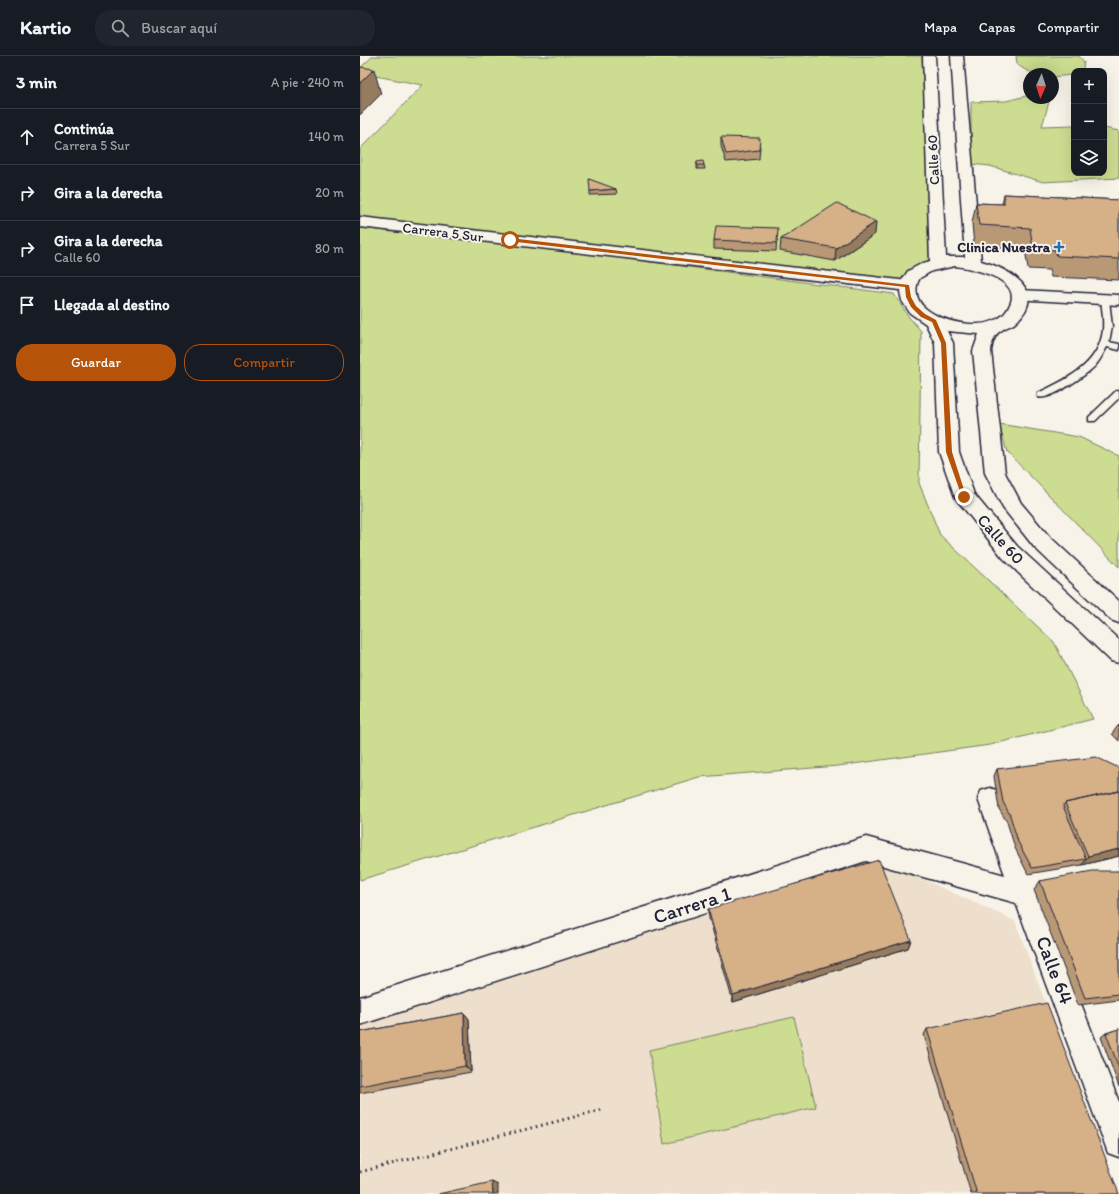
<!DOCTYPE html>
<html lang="es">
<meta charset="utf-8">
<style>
body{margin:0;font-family:Itim,sans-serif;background:#20242c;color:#f1f3f6}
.controls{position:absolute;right:12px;top:12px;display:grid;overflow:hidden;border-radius:8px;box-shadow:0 4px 16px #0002}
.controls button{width:36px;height:36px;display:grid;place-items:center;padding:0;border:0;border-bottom:1px solid #363941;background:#171b24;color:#f1f3f6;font:20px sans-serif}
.compass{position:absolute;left:663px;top:12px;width:36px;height:36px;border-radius:50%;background:#171b24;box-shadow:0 4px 16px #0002;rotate:183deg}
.stop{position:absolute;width:12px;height:12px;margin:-9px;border:3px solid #b45309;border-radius:50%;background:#fff}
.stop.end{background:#b45309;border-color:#fff;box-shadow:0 1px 4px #0008}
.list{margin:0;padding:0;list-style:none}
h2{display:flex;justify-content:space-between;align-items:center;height:52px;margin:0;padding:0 16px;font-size:17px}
h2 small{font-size:13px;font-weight:400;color:#9ea1a6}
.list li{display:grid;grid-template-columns:26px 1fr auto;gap:12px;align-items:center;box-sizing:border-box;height:56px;padding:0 16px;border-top:1px solid #363941}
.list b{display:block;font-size:15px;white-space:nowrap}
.list p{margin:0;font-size:13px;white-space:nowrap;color:#9ea1a6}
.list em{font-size:13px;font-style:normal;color:#9ea1a6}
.actions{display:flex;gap:8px;padding:12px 16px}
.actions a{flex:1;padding:9px 0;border:1px solid #b45309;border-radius:16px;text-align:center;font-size:14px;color:#b45309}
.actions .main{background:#b45309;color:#fff}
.icon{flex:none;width:22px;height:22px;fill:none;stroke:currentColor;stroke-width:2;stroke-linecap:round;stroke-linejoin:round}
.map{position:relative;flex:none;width:759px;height:1138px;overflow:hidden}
header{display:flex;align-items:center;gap:24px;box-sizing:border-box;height:56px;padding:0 20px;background:#171b24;border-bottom:1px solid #363941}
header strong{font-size:19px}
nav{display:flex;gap:22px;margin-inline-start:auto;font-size:14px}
.search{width:280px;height:36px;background:#20242c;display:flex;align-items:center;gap:10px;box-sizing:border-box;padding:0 14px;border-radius:16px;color:#9ea1a6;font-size:15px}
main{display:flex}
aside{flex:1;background:#171b24}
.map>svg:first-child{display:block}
.built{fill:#eddfcb}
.green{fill:#ccdc90;stroke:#777f66}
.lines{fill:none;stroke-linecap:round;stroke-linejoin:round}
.lane-casing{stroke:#22223b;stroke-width:3}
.street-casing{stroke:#22223b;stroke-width:3}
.secondary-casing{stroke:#22223b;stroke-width:3}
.path{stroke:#22223b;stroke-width:3;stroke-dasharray:1.5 4;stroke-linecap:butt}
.lane{fill:#f7f3e8;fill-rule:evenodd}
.street{fill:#f7f3e8;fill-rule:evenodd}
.secondary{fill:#f7f3e8;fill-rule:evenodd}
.wall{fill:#b89875;stroke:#22223b}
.shaded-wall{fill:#967c5f;stroke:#22223b}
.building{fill:#d6b188;stroke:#22223b}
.route{fill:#b45309}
.poi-dot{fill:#1f6fb2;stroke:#f7f3e8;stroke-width:1.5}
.labels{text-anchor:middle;stroke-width:4;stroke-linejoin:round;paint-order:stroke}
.far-street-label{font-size:14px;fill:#22223b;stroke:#f7f3e8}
.far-poi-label{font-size:14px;font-weight:bold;fill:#22223b;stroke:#f7f3e8;text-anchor:end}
.street-label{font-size:17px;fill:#22223b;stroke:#f7f3e8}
.near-street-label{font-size:20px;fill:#22223b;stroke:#f7f3e8}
</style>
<header>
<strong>Kartio</strong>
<div class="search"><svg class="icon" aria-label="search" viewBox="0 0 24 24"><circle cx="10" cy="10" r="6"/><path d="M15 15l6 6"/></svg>Buscar aquí</div>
<nav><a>Mapa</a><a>Capas</a><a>Compartir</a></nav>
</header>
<main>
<aside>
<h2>3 min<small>A pie · 240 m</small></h2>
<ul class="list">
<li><svg class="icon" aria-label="ahead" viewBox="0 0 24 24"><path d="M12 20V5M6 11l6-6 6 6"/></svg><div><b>Continúa</b><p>Carrera 5 Sur</p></div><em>140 m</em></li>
<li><svg class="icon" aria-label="right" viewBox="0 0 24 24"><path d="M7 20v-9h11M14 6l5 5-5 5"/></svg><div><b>Gira a la derecha</b></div><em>20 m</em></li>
<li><svg class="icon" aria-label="right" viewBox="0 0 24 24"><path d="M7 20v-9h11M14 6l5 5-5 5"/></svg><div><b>Gira a la derecha</b><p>Calle 60</p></div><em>80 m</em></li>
<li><svg class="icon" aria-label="arrive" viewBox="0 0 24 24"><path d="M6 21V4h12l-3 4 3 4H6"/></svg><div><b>Llegada al destino</b></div></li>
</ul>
<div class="actions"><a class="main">Guardar</a><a>Compartir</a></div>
</aside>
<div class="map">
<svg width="759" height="1138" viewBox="0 0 759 1138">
<rect width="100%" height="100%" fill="#f7f3e8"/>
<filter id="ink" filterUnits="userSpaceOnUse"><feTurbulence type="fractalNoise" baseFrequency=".025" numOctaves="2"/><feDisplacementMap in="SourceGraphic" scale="8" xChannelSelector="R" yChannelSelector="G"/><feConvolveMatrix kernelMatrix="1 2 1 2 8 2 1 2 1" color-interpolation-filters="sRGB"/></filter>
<g filter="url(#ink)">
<path class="built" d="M 509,799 L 655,865 L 757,1138 L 0,1138 L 0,967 Z"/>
<path class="green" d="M 13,0 L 562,0 L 571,204 L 554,212 L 542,224 L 0,161 L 0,93 L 63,29 L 0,17 L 0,12 Z
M 656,0 L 719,0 L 724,6 L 723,12 L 720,15 L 714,15 L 712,19 L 693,21 L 693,18 C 678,18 668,18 657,8 Z
M 666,40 L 689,46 L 682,70 L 714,69 L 714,117 L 744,117 L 744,72 L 759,75 L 759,122 L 683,126 L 630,110 L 611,108 L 611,46 L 646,45 Z
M 0,172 L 200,194 L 534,238 L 548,260 L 561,275 L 559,427 L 580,479 L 694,586 L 733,663 L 630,689 L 478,710 L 339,721 L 0,824 Z
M 639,368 L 719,381 L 759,400 L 759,511 L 647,396 Z
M 434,961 L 456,1051 L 304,1088 L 289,994 Z"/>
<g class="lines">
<defs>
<path id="lane" d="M 745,240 L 749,243 L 752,271 L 749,286 L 759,288 L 759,294 L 747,291 C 743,298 740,304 735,310 C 726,319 690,345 678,341 L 678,337 C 706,324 739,309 743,274 C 744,264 742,253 741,243 Z
M 759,334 L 759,342 L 735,365 L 729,365 L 729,361 L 756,335 Z"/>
<path id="street" d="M 0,161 L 548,225 L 554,226 L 556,230 L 554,234 L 548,235 L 0,171 Z
M 660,234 L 759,239 L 759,249 L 654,243 L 652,239 L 654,235 Z
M 630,732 L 639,735 L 670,816 L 759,795 L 759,819 L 679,839 L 759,1046 L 759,1101 L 748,1097 L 744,1086 L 656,847 L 506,805 L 0,969 L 0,941 L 506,781 L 645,819 L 618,743 L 621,735 Z"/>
<path id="secondary" d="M 563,0 L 575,0 L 586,201 L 605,201 L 591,0 L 603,0 L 621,205 C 649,213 690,235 655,267 C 651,270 646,271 642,274 C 634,278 632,287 631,295 L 645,417 L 661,447 L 688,479 L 759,545 L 759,567 L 751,564 L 674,491 L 643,452 L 625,417 L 613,295 L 619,278 L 587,275 L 593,287 L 599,396 L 614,438 L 657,490 L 759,584 L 759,607 L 751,605 L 643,502 L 595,441 L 579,396 L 575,287 L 566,268 L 550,257 L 542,245 L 540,236 L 542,224 L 548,215 L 561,208 L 570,205 ZM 595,210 C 611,212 659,222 651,246 C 649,251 647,255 643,259 C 624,276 580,267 563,250 C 556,243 554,231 560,222 L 572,215 Z"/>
</defs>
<use href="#lane" class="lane-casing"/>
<use href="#street" class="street-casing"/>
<use href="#secondary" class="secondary-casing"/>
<path class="path" d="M 0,1116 L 245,1053"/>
<use href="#lane" class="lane"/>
<use href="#street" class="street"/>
<use href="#secondary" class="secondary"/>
</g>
<path class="wall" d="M 361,81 L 400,90 L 399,103 L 366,106 L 361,90 Z
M 337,106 L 344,109 L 345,113 L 337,113 Z
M 256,133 L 257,138 L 230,139 L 230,135 Z
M 644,138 L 759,144 L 759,224 L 691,221 L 689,214 L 668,213 L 665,193 L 614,190 L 612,167 L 616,147 L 642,148 Z
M 515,178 L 475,205 L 420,195 L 421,183 Z
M 417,180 L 416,195 L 354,193 L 354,184 Z
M 759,669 L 759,685 L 752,678 L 757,671 Z
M 759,712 L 759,800 L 722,809 L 668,818 L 655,792 L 647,766 L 639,753 L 634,720 L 637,713 Z
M 759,815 L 759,944 L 718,949 L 674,834 L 680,825 Z
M 348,853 L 551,884 L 548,892 L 373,946 L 349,862 Z
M 104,957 L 109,963 L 111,1016 L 0,1037 L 0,976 Z
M 567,973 L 759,1138 L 611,1138 L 564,979 Z
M 759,973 L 759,1031 L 741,981 L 746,977 Z"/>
<path class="shaded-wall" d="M 14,13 L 21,38 L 0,59 L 0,27 Z
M 516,166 L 515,178 L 475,205 L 476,192 Z
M 759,793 L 759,800 L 722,809 L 728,800 Z
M 551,884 L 548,892 L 373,946 L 373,939 Z
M 104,957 L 109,963 L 111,1016 L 105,1010 Z
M 132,1126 L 138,1129 L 138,1138 L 133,1138 Z"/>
<path class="building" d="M 0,11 L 14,13 L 0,27 Z
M 361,81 L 400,82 L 399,94 L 366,98 Z
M 343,105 L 344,109 L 337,109 L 337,106 Z
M 229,123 L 256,133 L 230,135 Z
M 644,138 L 759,144 L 759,203 L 697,200 L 695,194 L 673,192 L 670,172 L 619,169 L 616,147 L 644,148 Z
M 477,147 L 516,166 L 476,192 L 421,183 Z
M 356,170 L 418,172 L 417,187 L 354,184 Z
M 736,701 L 759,712 L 759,735 L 705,747 L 703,750 L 726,803 L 672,812 L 658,786 L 650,759 L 643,746 L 637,713 Z
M 759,735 L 759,793 L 728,800 L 705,747 Z
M 519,804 L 551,884 L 373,939 L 348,853 Z
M 732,815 L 759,815 L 759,938 L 725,942 L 680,825 Z
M 687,947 L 759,1138 L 617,1138 L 567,973 Z
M 104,957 L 105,1010 L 0,1030 L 0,976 Z
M 759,973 L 759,1012 L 746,977 Z
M 132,1126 L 133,1138 L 78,1138 Z"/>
</g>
<path class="route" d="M 150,182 L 549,229 L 551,241 L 556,250 L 565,258 L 576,264 L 586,287 L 592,396 L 607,443 L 602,441 L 586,396 L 581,287 L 572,266 L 561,261 L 551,251 L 546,241 L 545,231 L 148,185 Z"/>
<path class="poi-dot" d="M697 185h4v4h4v4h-4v4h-4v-4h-4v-4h4z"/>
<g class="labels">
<g class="far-street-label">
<text transform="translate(573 104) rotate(-93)" y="5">Calle 60</text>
<text transform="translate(83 176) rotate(7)" y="5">Carrera 5 Sur</text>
</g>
<g class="far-poi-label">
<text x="690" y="196">Clinica Nuestra</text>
</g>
<g class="street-label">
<text transform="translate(641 483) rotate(48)" y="6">Calle 60</text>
</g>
<g class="near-street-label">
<text transform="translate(332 849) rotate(-18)" y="7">Carrera 1</text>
<text transform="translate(695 914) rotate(69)" y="7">Calle 64</text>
</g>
</g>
</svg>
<div class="controls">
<button>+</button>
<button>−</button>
<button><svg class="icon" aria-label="layers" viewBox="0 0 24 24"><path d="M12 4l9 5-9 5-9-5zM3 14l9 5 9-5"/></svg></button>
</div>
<svg class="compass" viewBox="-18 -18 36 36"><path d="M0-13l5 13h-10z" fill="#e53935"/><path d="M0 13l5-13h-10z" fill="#9ea1a6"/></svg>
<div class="stop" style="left:150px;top:184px"></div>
<div class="stop end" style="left:604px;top:441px"></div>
</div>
</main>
